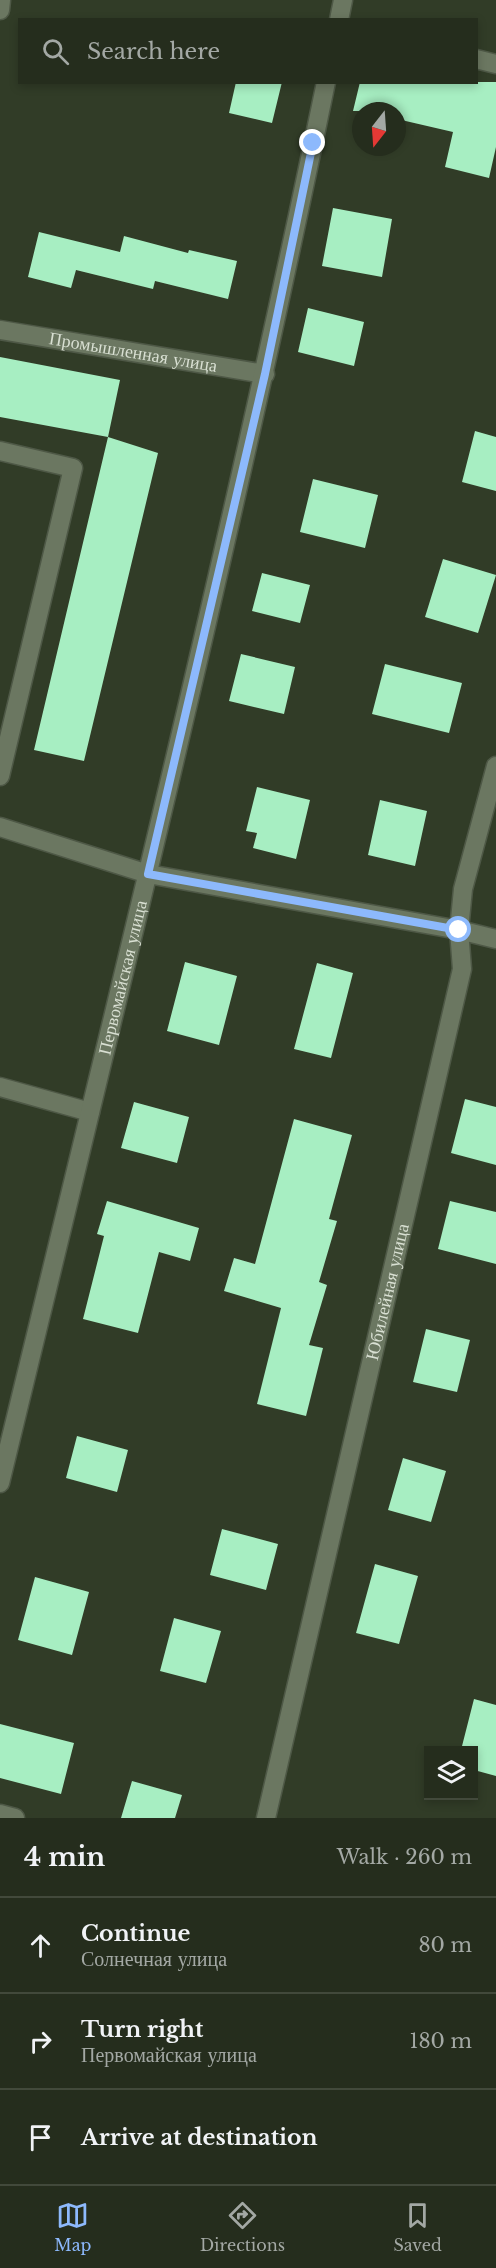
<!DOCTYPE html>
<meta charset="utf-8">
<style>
body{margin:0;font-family:"Libre Baskerville",serif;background:#2d3526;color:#f1f3f6}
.controls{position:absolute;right:18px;bottom:18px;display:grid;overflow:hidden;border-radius:0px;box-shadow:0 3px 9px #0003}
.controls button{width:54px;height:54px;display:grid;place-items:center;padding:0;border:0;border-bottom:2px solid #42493b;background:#252d1d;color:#f1f3f6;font:30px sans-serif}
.compass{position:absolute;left:352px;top:102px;width:54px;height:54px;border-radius:50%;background:#252d1d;box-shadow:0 3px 9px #0003;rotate:197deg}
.stop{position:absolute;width:18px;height:18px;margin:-14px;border:4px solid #8db9fc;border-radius:50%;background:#fff}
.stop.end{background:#8db9fc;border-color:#fff;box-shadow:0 2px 6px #0008}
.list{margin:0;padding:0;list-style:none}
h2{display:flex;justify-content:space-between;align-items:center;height:78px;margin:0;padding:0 24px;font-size:26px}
h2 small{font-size:20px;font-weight:400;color:#a3a8a4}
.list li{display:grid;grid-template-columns:39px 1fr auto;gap:18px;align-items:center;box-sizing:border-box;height:96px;padding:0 24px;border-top:2px solid #42493b}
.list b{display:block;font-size:22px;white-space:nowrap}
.list p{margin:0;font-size:20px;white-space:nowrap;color:#a3a8a4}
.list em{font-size:20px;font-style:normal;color:#a3a8a4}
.icon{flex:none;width:33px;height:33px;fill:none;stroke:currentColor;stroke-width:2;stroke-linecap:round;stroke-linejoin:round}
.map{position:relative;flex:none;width:496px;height:1818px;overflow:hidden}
.search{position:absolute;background:#252d1d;box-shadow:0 3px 9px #0003;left:18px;right:18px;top:18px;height:66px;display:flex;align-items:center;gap:15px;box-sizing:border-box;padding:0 21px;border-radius:0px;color:#a3a8a4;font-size:22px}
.sheet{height:366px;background:#252d1d}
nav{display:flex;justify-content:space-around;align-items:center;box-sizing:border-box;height:84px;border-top:2px solid #42493b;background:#252d1d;font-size:16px;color:#a3a8a4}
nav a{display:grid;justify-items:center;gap:3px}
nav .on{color:#8db9fc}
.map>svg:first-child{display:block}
.building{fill:#a7eec2}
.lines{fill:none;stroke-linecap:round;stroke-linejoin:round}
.minor-casing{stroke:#4e5846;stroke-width:21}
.minor{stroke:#6b7761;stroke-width:18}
.route{stroke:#8db9fc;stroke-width:8}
.labels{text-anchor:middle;stroke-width:6;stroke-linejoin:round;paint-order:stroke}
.street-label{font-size:18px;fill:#d8dfd2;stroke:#27321e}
</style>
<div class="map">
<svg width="496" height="1818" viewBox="0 0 496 1818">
<rect width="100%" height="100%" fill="#313c27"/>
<path class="building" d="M 236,82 L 282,82 L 272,123 L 229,113 Z
M 360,82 L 496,82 L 496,147 L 489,178 L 445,167 L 453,132 L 397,119 L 397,111 L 353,111 Z
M 333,208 L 392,219 L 382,277 L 322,266 Z
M 39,232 L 120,252 L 124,236 L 188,253 L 189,250 L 237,261 L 228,299 L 155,281 L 153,289 L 76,270 L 71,288 L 28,277 Z
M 308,308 L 364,322 L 354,366 L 298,352 Z
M 0,357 L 120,380 L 108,437 L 0,417 Z
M 475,431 L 496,437 L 496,491 L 462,482 Z
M 108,437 L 158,453 L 84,761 L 34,750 Z
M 313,479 L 378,495 L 365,548 L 300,532 Z
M 443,559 L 496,575 L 478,633 L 425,617 Z
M 262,573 L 310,585 L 300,623 L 252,611 Z
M 241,654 L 295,667 L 284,714 L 229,701 Z
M 385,664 L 462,683 L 449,733 L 372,714 Z
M 257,787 L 310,800 L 296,859 L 253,848 L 257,833 L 246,831 Z
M 380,800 L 427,811 L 415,866 L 368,855 Z
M 185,962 L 237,976 L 219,1045 L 167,1031 Z
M 317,963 L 353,973 L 331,1058 L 294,1049 Z
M 465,1099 L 496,1107 L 496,1165 L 451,1153 Z
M 134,1102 L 189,1117 L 177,1163 L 121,1148 Z
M 294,1119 L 352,1135 L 329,1219 L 337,1221 L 319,1282 L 327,1285 L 309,1345 L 323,1348 L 306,1416 L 257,1404 L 281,1308 L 224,1291 L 234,1258 L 255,1264 Z
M 107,1201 L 199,1228 L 190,1261 L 159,1252 L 138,1333 L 83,1319 L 104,1236 L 97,1234 Z
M 450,1201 L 496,1212 L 496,1264 L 438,1249 Z
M 426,1329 L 470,1340 L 457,1392 L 413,1382 Z
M 77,1436 L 128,1450 L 117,1492 L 66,1478 Z
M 403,1458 L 446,1471 L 431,1522 L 388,1510 Z
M 222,1529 L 278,1544 L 266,1590 L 210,1575 Z
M 375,1564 L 418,1576 L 399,1644 L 356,1633 Z
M 35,1577 L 89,1592 L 72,1655 L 18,1640 Z
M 174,1618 L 221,1631 L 206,1683 L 160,1671 Z
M 474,1699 L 496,1705 L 496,1776 L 474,1770 L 474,1750 L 461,1750 Z
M 0,1724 L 74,1743 L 61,1794 L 0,1778 Z
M 132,1781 L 182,1795 L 175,1818 L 121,1818 Z"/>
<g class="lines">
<defs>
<g id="minor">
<path d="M 0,10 L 1,0"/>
<path d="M 339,20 L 343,0"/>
<path d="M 476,59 L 496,64"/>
<path id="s1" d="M 0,330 L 265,374"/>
<path d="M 0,451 L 73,468 L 0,776"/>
<path d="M 0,827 L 148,874 L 459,930 L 496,939"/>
<path d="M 0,1087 L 90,1112"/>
<path id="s2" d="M 0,1483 C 113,1017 229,552 326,82"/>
<path d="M 0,1814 L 15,1818"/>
<path id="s3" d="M 266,1818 L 462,969 L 459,930 L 463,889 L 496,766"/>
</g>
</defs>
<use href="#minor" class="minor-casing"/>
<use href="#minor" class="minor"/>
</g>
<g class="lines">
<path class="route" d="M 313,143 L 265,374 L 148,874 L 459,930"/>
</g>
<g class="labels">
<g class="street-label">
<text dy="6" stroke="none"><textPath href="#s1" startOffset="135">Промышленная улица</textPath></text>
<text dy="6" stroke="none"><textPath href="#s2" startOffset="520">Первомайская улица</textPath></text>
<text dy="6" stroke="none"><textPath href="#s3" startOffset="540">Юбилейная улица</textPath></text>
</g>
</g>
</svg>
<div class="controls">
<button><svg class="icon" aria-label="layers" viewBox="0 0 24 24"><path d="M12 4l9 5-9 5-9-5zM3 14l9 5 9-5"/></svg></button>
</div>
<svg class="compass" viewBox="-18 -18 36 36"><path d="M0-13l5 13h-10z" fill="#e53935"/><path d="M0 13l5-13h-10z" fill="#a3a8a4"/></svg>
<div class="stop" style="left:459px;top:930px"></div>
<div class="stop end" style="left:313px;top:143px"></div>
<div class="search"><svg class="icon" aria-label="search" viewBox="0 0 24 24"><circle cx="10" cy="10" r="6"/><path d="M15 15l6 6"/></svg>Search here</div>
</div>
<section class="sheet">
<h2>4 min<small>Walk · 260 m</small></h2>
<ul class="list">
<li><svg class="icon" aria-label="ahead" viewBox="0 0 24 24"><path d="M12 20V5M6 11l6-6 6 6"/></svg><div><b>Continue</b><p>Солнечная улица</p></div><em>80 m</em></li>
<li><svg class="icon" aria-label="right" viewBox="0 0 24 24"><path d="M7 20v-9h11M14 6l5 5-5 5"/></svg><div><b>Turn right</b><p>Первомайская улица</p></div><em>180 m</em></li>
<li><svg class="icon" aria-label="arrive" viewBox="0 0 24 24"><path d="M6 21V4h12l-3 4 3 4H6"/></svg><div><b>Arrive at destination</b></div></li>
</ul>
</section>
<nav>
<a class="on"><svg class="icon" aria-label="map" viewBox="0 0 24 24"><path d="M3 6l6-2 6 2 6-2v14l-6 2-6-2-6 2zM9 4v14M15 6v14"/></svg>Map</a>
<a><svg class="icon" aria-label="directions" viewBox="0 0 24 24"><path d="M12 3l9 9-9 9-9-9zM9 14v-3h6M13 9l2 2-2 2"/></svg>Directions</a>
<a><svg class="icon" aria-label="saved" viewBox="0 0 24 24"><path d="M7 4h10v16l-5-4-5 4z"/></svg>Saved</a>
</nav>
